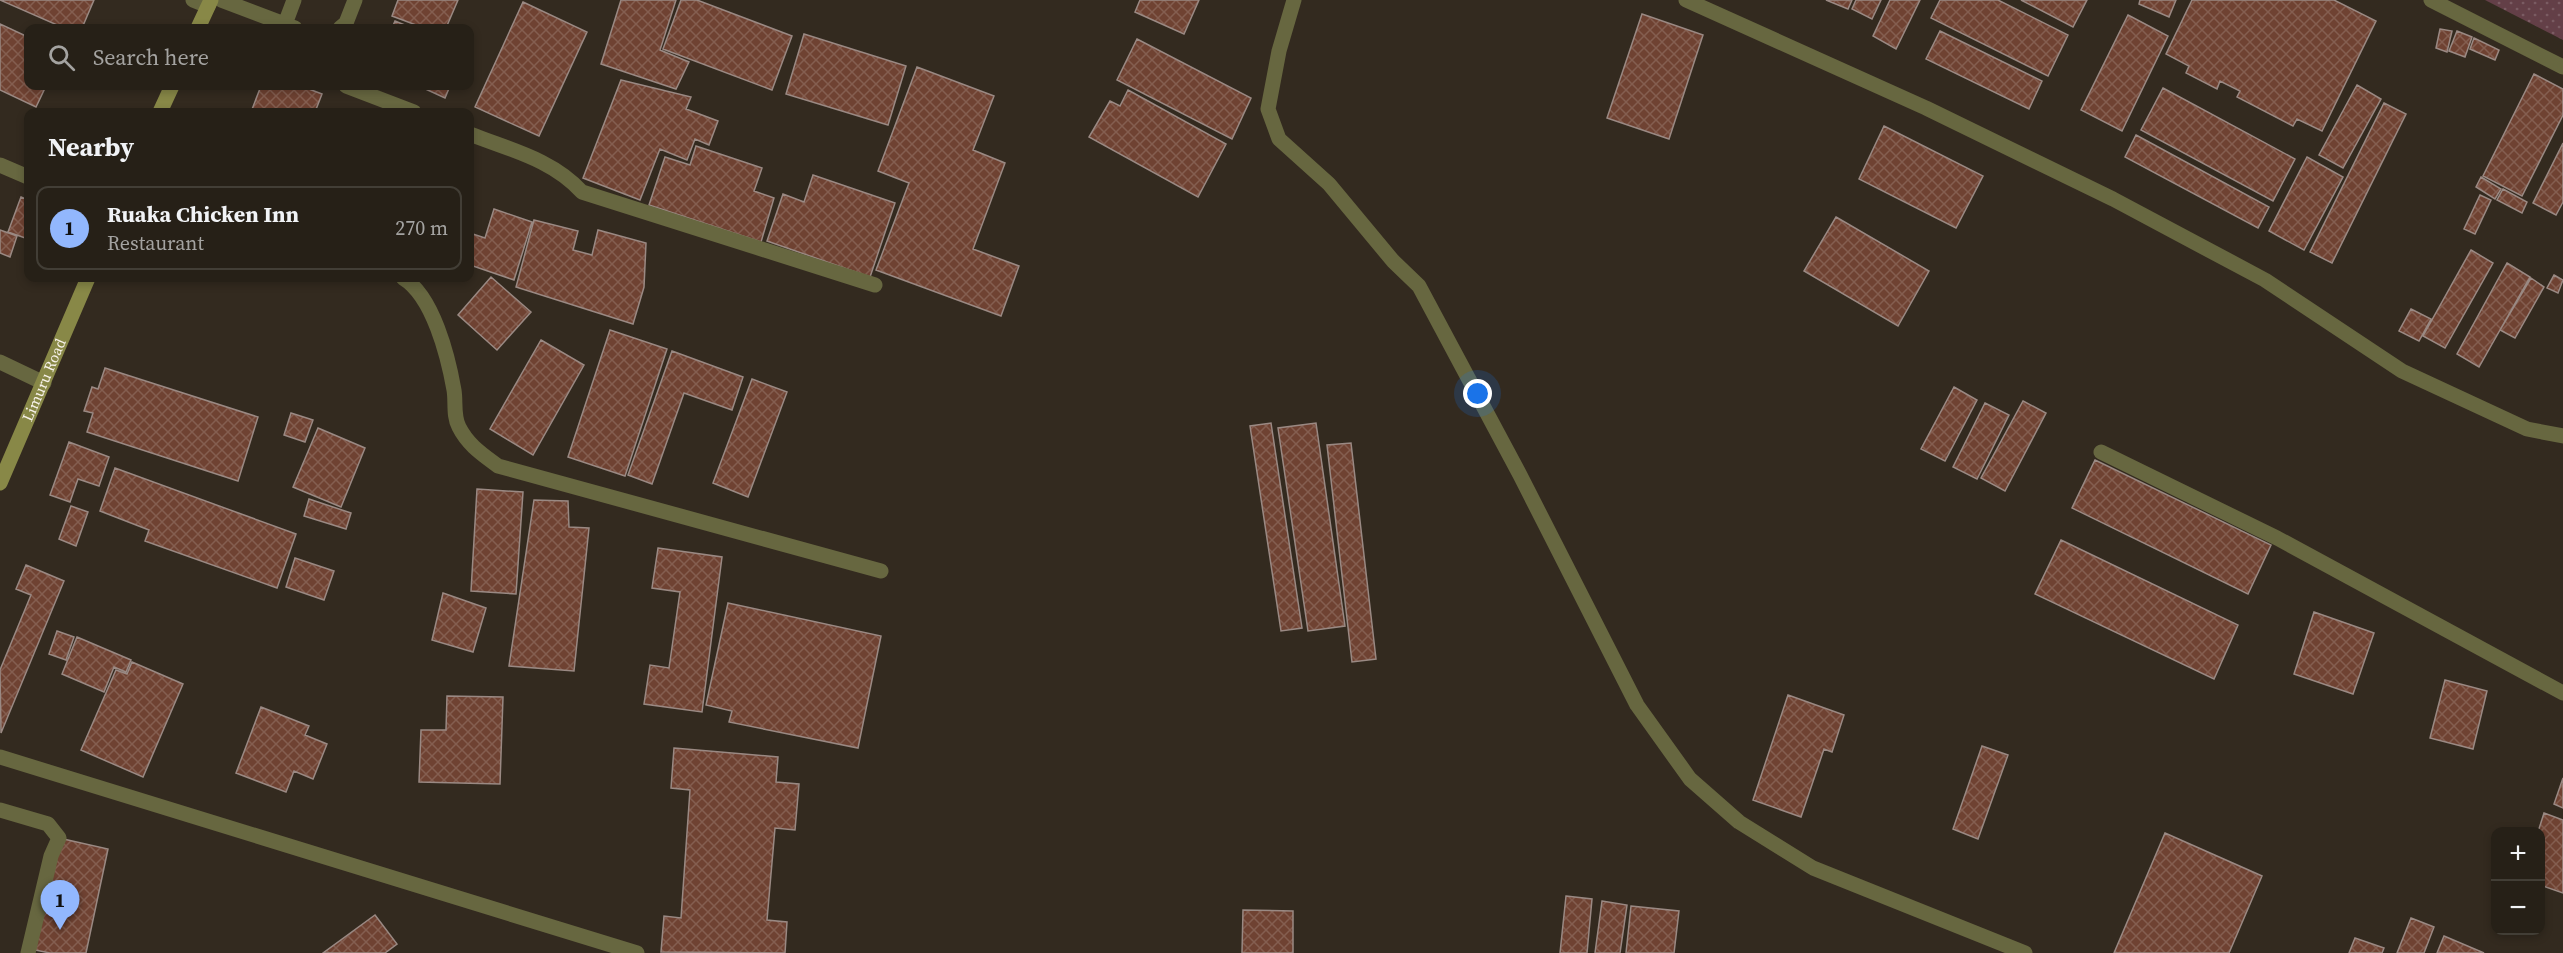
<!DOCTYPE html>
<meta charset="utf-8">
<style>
body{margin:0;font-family:"Source Serif 4",serif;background:#322d24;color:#f1f3f6}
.controls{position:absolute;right:18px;bottom:18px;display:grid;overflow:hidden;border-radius:12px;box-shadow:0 3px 9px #0003}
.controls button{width:54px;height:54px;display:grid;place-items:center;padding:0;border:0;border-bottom:2px solid #423e36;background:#262017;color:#f1f3f6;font:30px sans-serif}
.you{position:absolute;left:1478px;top:394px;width:21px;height:21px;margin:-15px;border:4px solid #fff;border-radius:50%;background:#1a73e8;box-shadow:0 0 0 9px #1a73e833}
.badge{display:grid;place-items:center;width:39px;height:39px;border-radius:50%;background:#92b7fd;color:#111;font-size:20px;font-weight:700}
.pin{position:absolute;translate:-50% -50px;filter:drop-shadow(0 2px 3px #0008)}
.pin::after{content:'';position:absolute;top:32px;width:21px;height:18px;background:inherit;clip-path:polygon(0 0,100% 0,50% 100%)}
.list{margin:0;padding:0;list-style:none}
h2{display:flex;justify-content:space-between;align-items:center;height:78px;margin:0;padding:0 24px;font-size:26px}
h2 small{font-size:20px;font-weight:400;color:#a4a3a1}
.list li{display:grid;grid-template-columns:39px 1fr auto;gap:18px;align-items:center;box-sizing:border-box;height:84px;margin:0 12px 12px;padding:0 12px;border:2px solid #423e36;border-radius:12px}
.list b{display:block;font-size:22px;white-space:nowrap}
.list p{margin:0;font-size:20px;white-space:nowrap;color:#a4a3a1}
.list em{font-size:20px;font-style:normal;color:#a4a3a1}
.icon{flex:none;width:33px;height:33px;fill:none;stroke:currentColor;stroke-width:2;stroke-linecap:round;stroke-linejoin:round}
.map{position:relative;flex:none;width:2563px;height:953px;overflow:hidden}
.search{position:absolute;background:#262017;box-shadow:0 3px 9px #0003;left:24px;top:24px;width:450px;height:66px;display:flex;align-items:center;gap:15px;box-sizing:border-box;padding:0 21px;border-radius:12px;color:#a4a3a1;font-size:22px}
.panel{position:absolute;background:#262017;box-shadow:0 3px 9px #0003;left:24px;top:108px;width:450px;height:174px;border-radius:12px}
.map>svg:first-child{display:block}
.grass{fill:url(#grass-dots)}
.building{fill:url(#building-cross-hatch);stroke:#9a8983;stroke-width:1.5}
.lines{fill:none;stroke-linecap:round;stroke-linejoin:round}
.lane{stroke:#676740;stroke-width:15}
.street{stroke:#676740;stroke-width:15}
.secondary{stroke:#888847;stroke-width:15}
.labels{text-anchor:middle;stroke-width:4.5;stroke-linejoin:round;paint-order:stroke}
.street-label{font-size:15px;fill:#f7f2ea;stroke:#17140f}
</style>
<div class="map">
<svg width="2563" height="953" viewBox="0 0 2563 953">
<defs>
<pattern id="grass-dots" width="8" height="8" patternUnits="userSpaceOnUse" patternTransform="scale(1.5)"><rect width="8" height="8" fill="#633f47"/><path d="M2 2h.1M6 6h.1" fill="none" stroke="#7a5b62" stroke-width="1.8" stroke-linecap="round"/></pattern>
<pattern id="building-cross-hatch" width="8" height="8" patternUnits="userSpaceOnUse" patternTransform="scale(1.5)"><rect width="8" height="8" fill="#6f4232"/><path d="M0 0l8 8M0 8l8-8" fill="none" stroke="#845e50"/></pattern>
</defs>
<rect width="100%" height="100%" fill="#332a1f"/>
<path class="grass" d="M 2485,0 L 2563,0 L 2563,40 Z"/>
<path class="building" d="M 0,0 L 94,0 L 82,28 L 64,28 Z
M 398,0 L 458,0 L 446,28 L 424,28 L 392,16 Z
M 621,0 L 676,0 L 660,50 L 689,62 L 676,89 L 601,64 Z
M 681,0 L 697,0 L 792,36 L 772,90 L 663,49 Z
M 1140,0 L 1199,0 L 1184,34 L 1135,12 Z
M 1826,0 L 1852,0 L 1848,9 Z
M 1856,0 L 1881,0 L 1872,19 L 1852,9 Z
M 1890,0 L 1920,0 L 1896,49 L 1873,36 Z
M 1940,0 L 1998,0 L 2068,35 L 2048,76 L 1931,18 Z
M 2021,0 L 2087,0 L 2073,27 Z
M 2140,0 L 2176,0 L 2169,17 L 2139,4 Z
M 2192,0 L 2334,0 L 2376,21 L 2322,131 L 2297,119 L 2293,126 L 2237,97 L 2240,91 L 2220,81 L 2217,89 L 2186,73 L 2189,66 L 2166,54 Z
M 523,2 L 587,32 L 539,136 L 475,107 Z
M 1642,14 L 1703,35 L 1669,139 L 1607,118 Z
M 2128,15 L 2168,36 L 2122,131 L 2081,110 Z
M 395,21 L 412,28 L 392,28 Z
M 0,24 L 28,37 L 28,86 L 46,86 L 36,107 L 0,90 Z
M 2440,29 L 2452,31 L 2447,52 L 2436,48 Z
M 1940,31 L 2042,81 L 2029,109 L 1926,59 Z
M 2457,31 L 2472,37 L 2465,57 L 2449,51 Z
M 804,34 L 906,66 L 888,125 L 786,94 Z
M 2474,38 L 2499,50 L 2495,60 L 2470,49 Z
M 1137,39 L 1251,98 L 1232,139 L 1117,80 Z
M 917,67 L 994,96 L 973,150 L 1005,163 L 973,249 L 1019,266 L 1001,316 L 876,270 L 909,183 L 878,171 Z
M 2534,74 L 2563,89 L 2563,115 L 2522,196 L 2483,176 Z
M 621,80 L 691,97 L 686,109 L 718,121 L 709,145 L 695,139 L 687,160 L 660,149 L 640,200 L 583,178 Z
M 2357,85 L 2381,99 L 2343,168 L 2319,155 Z
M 261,86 L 301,86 L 322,94 L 315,112 L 251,112 Z
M 419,86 L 450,86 L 445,98 Z
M 2163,88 L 2295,159 L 2273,201 L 2141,130 Z
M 1128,90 L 1226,144 L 1198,197 L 1089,137 L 1110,101 L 1120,106 Z
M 2384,103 L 2406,114 L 2332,263 L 2310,252 Z
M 1884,126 L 1983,176 L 1956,228 L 1859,179 Z
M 2136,135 L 2269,207 L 2258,228 L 2125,157 Z
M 2563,143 L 2563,202 L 2556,215 L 2533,203 Z
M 696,146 L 762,168 L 754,191 L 774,198 L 761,242 L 649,205 L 665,157 L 690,165 Z
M 2307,157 L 2343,177 L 2304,250 L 2269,231 Z
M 813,175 L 895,203 L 870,277 L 767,241 L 783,194 L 804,202 Z
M 2481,177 L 2501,189 L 2495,199 L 2476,187 Z
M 2503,189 L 2527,202 L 2522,213 L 2497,200 Z
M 2480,195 L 2491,200 L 2475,234 L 2464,229 Z
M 21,197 L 28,200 L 28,239 L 8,232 Z
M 494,209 L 532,222 L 514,280 L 470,265 L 470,233 L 485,238 Z
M 1836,217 L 1929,271 L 1898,326 L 1804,271 Z
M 534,220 L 578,231 L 573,250 L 592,255 L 598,230 L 646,243 L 644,287 L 633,324 L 516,287 Z
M 0,230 L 17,236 L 10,257 L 0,253 Z
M 2471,250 L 2493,263 L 2445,348 L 2423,336 Z
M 2507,263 L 2530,277 L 2479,367 L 2457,354 Z
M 2554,275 L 2563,280 L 2558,293 L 2547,288 Z
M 491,277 L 531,312 L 497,350 L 458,315 Z
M 2531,278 L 2544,287 L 2515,338 L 2500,330 Z
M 2411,309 L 2431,319 L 2419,341 L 2399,331 Z
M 610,330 L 667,349 L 625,476 L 568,457 Z
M 541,340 L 584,365 L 533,455 L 490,429 Z
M 672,351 L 743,377 L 732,410 L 684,393 L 652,484 L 628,475 Z
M 105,368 L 258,417 L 238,481 L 87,432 L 93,413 L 84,411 L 92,387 L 98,389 Z
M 752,379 L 787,392 L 748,497 L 713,483 Z
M 1954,387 L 1977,400 L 1945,461 L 1921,449 Z
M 2023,401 L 2046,413 L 2005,491 L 1981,478 Z
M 1985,403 L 2009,415 L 1977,479 L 1953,467 Z
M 291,413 L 313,420 L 305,442 L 284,435 Z
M 1271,423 L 1302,628 L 1281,631 L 1250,426 Z
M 1316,423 L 1345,626 L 1308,631 L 1278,428 Z
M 318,428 L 365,448 L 341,507 L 293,487 Z
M 69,442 L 109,457 L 99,486 L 78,479 L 70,502 L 50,495 Z
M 1351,443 L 1376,659 L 1352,662 L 1327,445 Z
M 2095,460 L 2271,545 L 2248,594 L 2072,508 Z
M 115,468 L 296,534 L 277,588 L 145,541 L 149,530 L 100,511 Z
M 477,489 L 523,492 L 516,594 L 471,591 Z
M 309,499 L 351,513 L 346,529 L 304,516 Z
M 534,500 L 568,501 L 569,527 L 589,528 L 574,671 L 509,666 Z
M 71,506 L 88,512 L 76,546 L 59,539 Z
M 2061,540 L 2238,625 L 2214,679 L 2035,594 Z
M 658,548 L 722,557 L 702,712 L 644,704 L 650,665 L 669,668 L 680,592 L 652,588 Z
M 295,558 L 334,571 L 324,600 L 286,587 Z
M 26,565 L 64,581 L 1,733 L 0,670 L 31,595 L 16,589 Z
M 443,593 L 486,608 L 473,652 L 432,640 Z
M 728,603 L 881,636 L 858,748 L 729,722 L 732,711 L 706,705 Z
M 2314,612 L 2374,633 L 2353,694 L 2294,674 Z
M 57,631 L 74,637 L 66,660 L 49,654 Z
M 77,637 L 131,660 L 126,672 L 114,667 L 104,692 L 62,674 Z
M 132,662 L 183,684 L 143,777 L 81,750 L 116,670 L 127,674 Z
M 2445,680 L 2487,691 L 2473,749 L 2430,738 Z
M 1788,695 L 1844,715 L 1832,752 L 1824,749 L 1801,817 L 1753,800 Z
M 447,696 L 503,697 L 500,784 L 419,782 L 421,730 L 446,730 Z
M 261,707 L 309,726 L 305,735 L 327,744 L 313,779 L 294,771 L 286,792 L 236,773 Z
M 1982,746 L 2008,755 L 1978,839 L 1953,829 Z
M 674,748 L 778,757 L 776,782 L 799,784 L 795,830 L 775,828 L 767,920 L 787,922 L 785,953 L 661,952 L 664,916 L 681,918 L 690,790 L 671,788 Z
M 2563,778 L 2563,808 L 2554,804 Z
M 2544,813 L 2563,820 L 2563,893 L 2540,885 L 2540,832 L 2538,832 Z
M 2165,833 L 2262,876 L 2229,953 L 2114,953 Z
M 59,838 L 108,849 L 86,953 L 50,953 L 35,950 Z
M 1566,896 L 1592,899 L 1587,953 L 1560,953 Z
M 1602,901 L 1627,905 L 1620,953 L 1595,953 Z
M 1631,906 L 1679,911 L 1674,953 L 1626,953 Z
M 1243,910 L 1293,911 L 1293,953 L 1242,953 Z
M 375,915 L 397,944 L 385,953 L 323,953 Z
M 2411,918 L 2434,927 L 2424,953 L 2397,953 Z
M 2444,936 L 2484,953 L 2437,953 Z
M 2355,938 L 2384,948 L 2382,953 L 2349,953 Z"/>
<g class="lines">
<path class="lane" d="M 193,0 L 208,6
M 221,0 L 295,28
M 285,24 L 294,0
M 340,28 L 346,23 L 355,0
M 0,165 L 28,177
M 0,362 L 44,383
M 0,810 L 48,824 L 59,838 L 51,856 L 28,953"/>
<path class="street" d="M 1294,0 L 1279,51 L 1268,109 L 1279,139 L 1329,184 L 1393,261 L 1419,286 L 1520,475 L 1637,705 L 1690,779 L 1739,822 L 1813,868 L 2025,953
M 1686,0 L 1926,108 L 2113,199 L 2265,280 L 2402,371 L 2527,429 L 2563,436
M 2431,0 L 2563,67
M 346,86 L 414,112
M 470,134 C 510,150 552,159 582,192 L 875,285
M 403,278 C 433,296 448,356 454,390 C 456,401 453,416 459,427 C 468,445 482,454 498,466 L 881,571
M 2101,452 L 2277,538 L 2563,693
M 0,757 L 637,953"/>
<g class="secondary">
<path d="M 198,28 L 211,0"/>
<path d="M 160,112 L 172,86"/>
<path id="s1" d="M 0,483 L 88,278"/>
</g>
</g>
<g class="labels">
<g class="street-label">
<text dy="5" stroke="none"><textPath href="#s1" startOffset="112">Limuru Road</textPath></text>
</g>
</g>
</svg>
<div class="controls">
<button>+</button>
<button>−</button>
</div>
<div class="you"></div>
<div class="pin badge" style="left:60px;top:930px">1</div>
<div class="search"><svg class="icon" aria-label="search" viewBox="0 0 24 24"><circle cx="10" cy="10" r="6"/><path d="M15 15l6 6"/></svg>Search here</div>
<section class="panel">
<h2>Nearby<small></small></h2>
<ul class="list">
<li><span class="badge">1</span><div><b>Ruaka Chicken Inn</b><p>Restaurant</p></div><em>270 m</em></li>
</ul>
</section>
</div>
